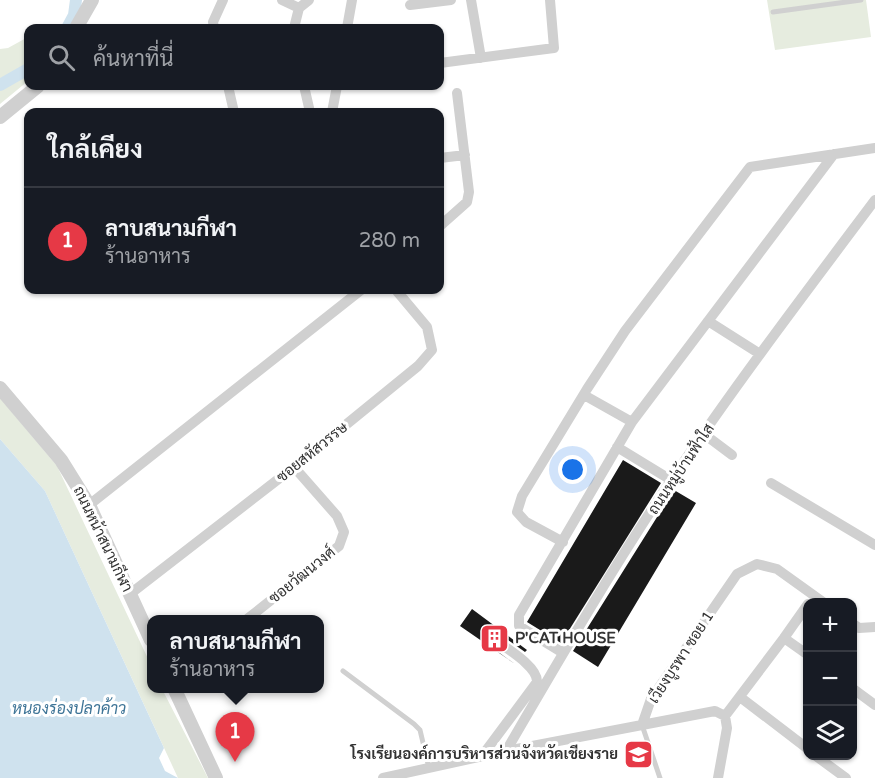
<!DOCTYPE html>
<html lang="th">
<meta charset="utf-8">
<style>
body{margin:0;font-family:"Varela Round",Sarabun,sans-serif;background:#242831;color:#f1f3f6}
.controls{position:absolute;right:18px;bottom:18px;display:grid;overflow:hidden;border-radius:12px;box-shadow:0 2px 4px #0004}
.controls button{width:54px;height:54px;display:grid;place-items:center;padding:0;border:0;border-bottom:2px solid #363941;background:#171b24;color:#f1f3f6;font:30px sans-serif}
.you{position:absolute;left:573px;top:470px;width:21px;height:21px;margin:-15px;border:4px solid #fff;border-radius:50%;background:#1a73e8;box-shadow:0 0 0 9px #1a73e833}
.badge{display:grid;place-items:center;width:39px;height:39px;border-radius:50%;background:#e63946;color:#fff;font-size:20px;font-weight:700}
.pin{position:absolute;translate:-50% -50px;filter:drop-shadow(0 2px 3px #0008)}
.pin::after{content:'';position:absolute;top:32px;width:21px;height:18px;background:inherit;clip-path:polygon(0 0,100% 0,50% 100%)}
.popup{position:absolute;left:147px;top:615px;width:177px;height:78px;box-sizing:border-box;display:grid;place-content:center;border-radius:12px;background:#171b24;filter:drop-shadow(0 2px 4px #0005);font-size:20px;white-space:nowrap;color:#9ea1a6}
.popup b{font-size:22px;color:#f1f3f6}
.popup::after{content:'';position:absolute;left:50%;top:100%;margin-left:-12px;border:12px solid transparent;border-top-color:#171b24}
.list{margin:0;padding:0;list-style:none}
h2{display:flex;justify-content:space-between;align-items:center;height:78px;margin:0;padding:0 24px;font-size:26px}
h2 small{font-size:20px;font-weight:400;color:#9ea1a6}
.list li{display:grid;grid-template-columns:39px 1fr auto;gap:18px;align-items:center;box-sizing:border-box;height:108px;padding:0 24px;border-top:2px solid #363941}
.list b{display:block;font-size:22px;white-space:nowrap}
.list p{margin:0;font-size:20px;white-space:nowrap;color:#9ea1a6}
.list em{font-size:20px;font-style:normal;color:#9ea1a6}
.icon{flex:none;width:33px;height:33px;fill:none;stroke:currentColor;stroke-width:2;stroke-linecap:round;stroke-linejoin:round}
.map{position:relative;flex:none;width:875px;height:778px;overflow:hidden}
.search{position:absolute;background:#171b24;box-shadow:0 2px 4px #0004;left:24px;top:24px;width:420px;height:66px;display:flex;align-items:center;gap:15px;box-sizing:border-box;padding:0 21px;border-radius:12px;color:#9ea1a6;font-size:22px}
.panel{position:absolute;background:#171b24;box-shadow:0 2px 4px #0004;left:24px;top:108px;width:420px;height:186px;border-radius:12px}
.map>svg:first-child{display:block}
.green{fill:#e6ecdf}
.water{fill:#cfe2ee}
.lines{fill:none;stroke-linecap:round;stroke-linejoin:round}
.canal{stroke:#cfe2ee;stroke-width:12}
.building{fill:#1a1a1a}
.service{stroke:#d0d0d0;stroke-width:5}
.minor{stroke:#d0d0d0;stroke-width:10}
.tertiary{stroke:#d0d0d0;stroke-width:14}
.labels{text-anchor:middle;stroke-width:6;stroke-linejoin:round;paint-order:stroke}
.street-label{font-size:15px;fill:#333;stroke:#fff}
.poi-label{font-size:15px;font-weight:bold;fill:#333;stroke:#fff;text-anchor:start}
.water-label{font-size:16px;font-style:italic;fill:#3f7597;stroke:#fff}
</style>
<div class="map">
<svg width="875" height="778" viewBox="0 0 875 778">
<rect width="100%" height="100%" fill="#fff"/>
<path class="green" d="M 767,0 L 866,0 L 871,37 L 775,50 Z
M 28,37 L 28,81 L 0,104 L 0,49 L 8,48 Z
M 0,398 L 57,466 L 151,665 L 151,688 L 162,689 L 208,778 L 178,778 L 45,491 L 0,439 Z"/>
<path class="water" d="M 0,439 L 45,491 L 164,748 L 159,758 L 165,771 L 178,778 L 0,778 Z"/>
<g class="lines">
<path class="canal" d="M 67,28 L 74,15 L 76,0
M 0,85 L 28,69"/>
</g>
<path class="building" d="M 623,460 L 661,483 L 561,643 L 527,622 Z
M 674,490 L 696,503 L 598,667 L 573,651 Z
M 472,609 L 527,650 L 525,652 L 495,631 L 491,630 L 485,632 L 484,637 L 486,643 L 515,664 L 460,626 Z"/>
<g class="lines">
<path class="service" d="M 773,12 L 861,0
M 343,671 L 414,724 L 420,730 L 429,768
M 642,725 L 660,778"/>
<path class="minor" d="M 282,0 L 299,8
M 471,0 L 481,58
M 410,5 L 451,0
M 214,28 L 213,22 L 223,0
M 294,28 L 299,8 L 309,0
M 347,28 L 352,0
M 440,63 L 554,48 L 550,0
M 228,86 L 234,112
M 304,86 L 310,112
M 332,112 L 337,86
M 440,158 L 465,155
M 440,226 L 467,202 L 469,192 L 457,93
M 708,321 L 760,354
M 584,395 L 632,422
M 704,434 L 732,455
M 617,447 L 671,480
M 771,483 L 875,545
M 89,505 L 361,290
M 563,542 L 526,522 L 517,512 L 522,496 L 587,389 L 625,331 L 750,167 L 875,148
M 130,594 L 294,467 L 418,366 L 432,350 L 427,327 L 396,290
M 246,620 L 339,546 L 344,532 L 337,516 L 294,467
M 852,623 L 859,628 L 875,627
M 784,638 L 808,655
M 563,653 L 519,626 L 519,615 L 632,422 L 834,154
M 852,688 L 875,705
M 740,697 L 808,749
M 725,716 L 784,638 L 808,604
M 642,725 L 715,711 L 725,716 L 727,728 L 718,778
M 506,751 C 559,660 613,567 672,479 C 736,384 806,292 875,200
M 482,756 L 537,682 C 538,666 504,647 491,637
M 816,756 L 846,778
M 383,778 L 506,751 L 642,725 L 651,699 L 737,574 L 757,564 L 777,569 L 823,602"/>
<path class="tertiary" d="M 76,28 L 92,0
M 0,117 L 38,86
M 0,388 L 61,460 L 89,505 L 151,640
M 174,688 L 216,778"/>
</g>
<defs>
<symbol id="building-square" viewBox="-11 -11 22 22"><rect x="-9" y="-9" width="18" height="18" rx="4" fill="#e63946" stroke="#fff"/><path d="M-4-6H4V6H1V3H-1V6H-4ZM-2.5-4.3h1.7v1.8h-1.7ZM.8-4.3h1.7v1.8H.8ZM-2.5-1h1.7V.8h-1.7ZM.8-1h1.7V.8H.8Z" fill="#fff"/></symbol>
<symbol id="school-square" viewBox="-11 -11 22 22"><rect x="-9" y="-9" width="18" height="18" rx="4" fill="#e63946" stroke="#fff"/><path d="M0-5L7-2L0 1L-7-2ZM-4 1L0 2.5L4 1V4Q0 6-4 4Z" fill="#fff"/></symbol>
</defs>
<g fill-rule="evenodd">
<use href="#building-square" x="478" y="622" width="33" height="33"/>
<use href="#school-square" x="622" y="738" width="33" height="33"/>
</g>
<g class="labels">
<g class="street-label">
<text transform="translate(312 452) rotate(-39)" y="5">ซอยสหัสวรรษ</text>
<text transform="translate(681 469) rotate(-56)" y="5">ถนนหมู่บ้านฟ้าใส</text>
<text transform="translate(103 539) rotate(64)" y="5">ถนนหน้าสนามกีฬา</text>
<text transform="translate(302 575) rotate(-39)" y="5">ซอยวัฒนวงศ์</text>
<text transform="translate(681 657) rotate(-57)" y="5">เวียงบูรพา ซอย 1</text>
</g>
<g class="poi-label">
<text x="515" y="643">P'CAT HOUSE</text>
<text x="618" y="759" text-anchor="end">โรงเรียนองค์การบริหารส่วนจังหวัดเชียงราย</text>
</g>
<g class="water-label">
<text x="69" y="714">หนองร่องปลาค้าว</text>
</g>
</g>
</svg>
<div class="controls">
<button>+</button>
<button>−</button>
<button><svg class="icon" aria-label="layers" viewBox="0 0 24 24"><path d="M12 4l9 5-9 5-9-5zM3 14l9 5 9-5"/></svg></button>
</div>
<div class="you"></div>
<div class="pin badge" style="left:235px;top:762px">1</div>
<div class="popup"><b>ลาบสนามกีฬา</b>ร้านอาหาร</div>
<div class="search"><svg class="icon" aria-label="search" viewBox="0 0 24 24"><circle cx="10" cy="10" r="6"/><path d="M15 15l6 6"/></svg>ค้นหาที่นี่</div>
<section class="panel">
<h2>ใกล้เคียง<small></small></h2>
<ul class="list">
<li><span class="badge">1</span><div><b>ลาบสนามกีฬา</b><p>ร้านอาหาร</p></div><em>280 m</em></li>
</ul>
</section>
</div>
